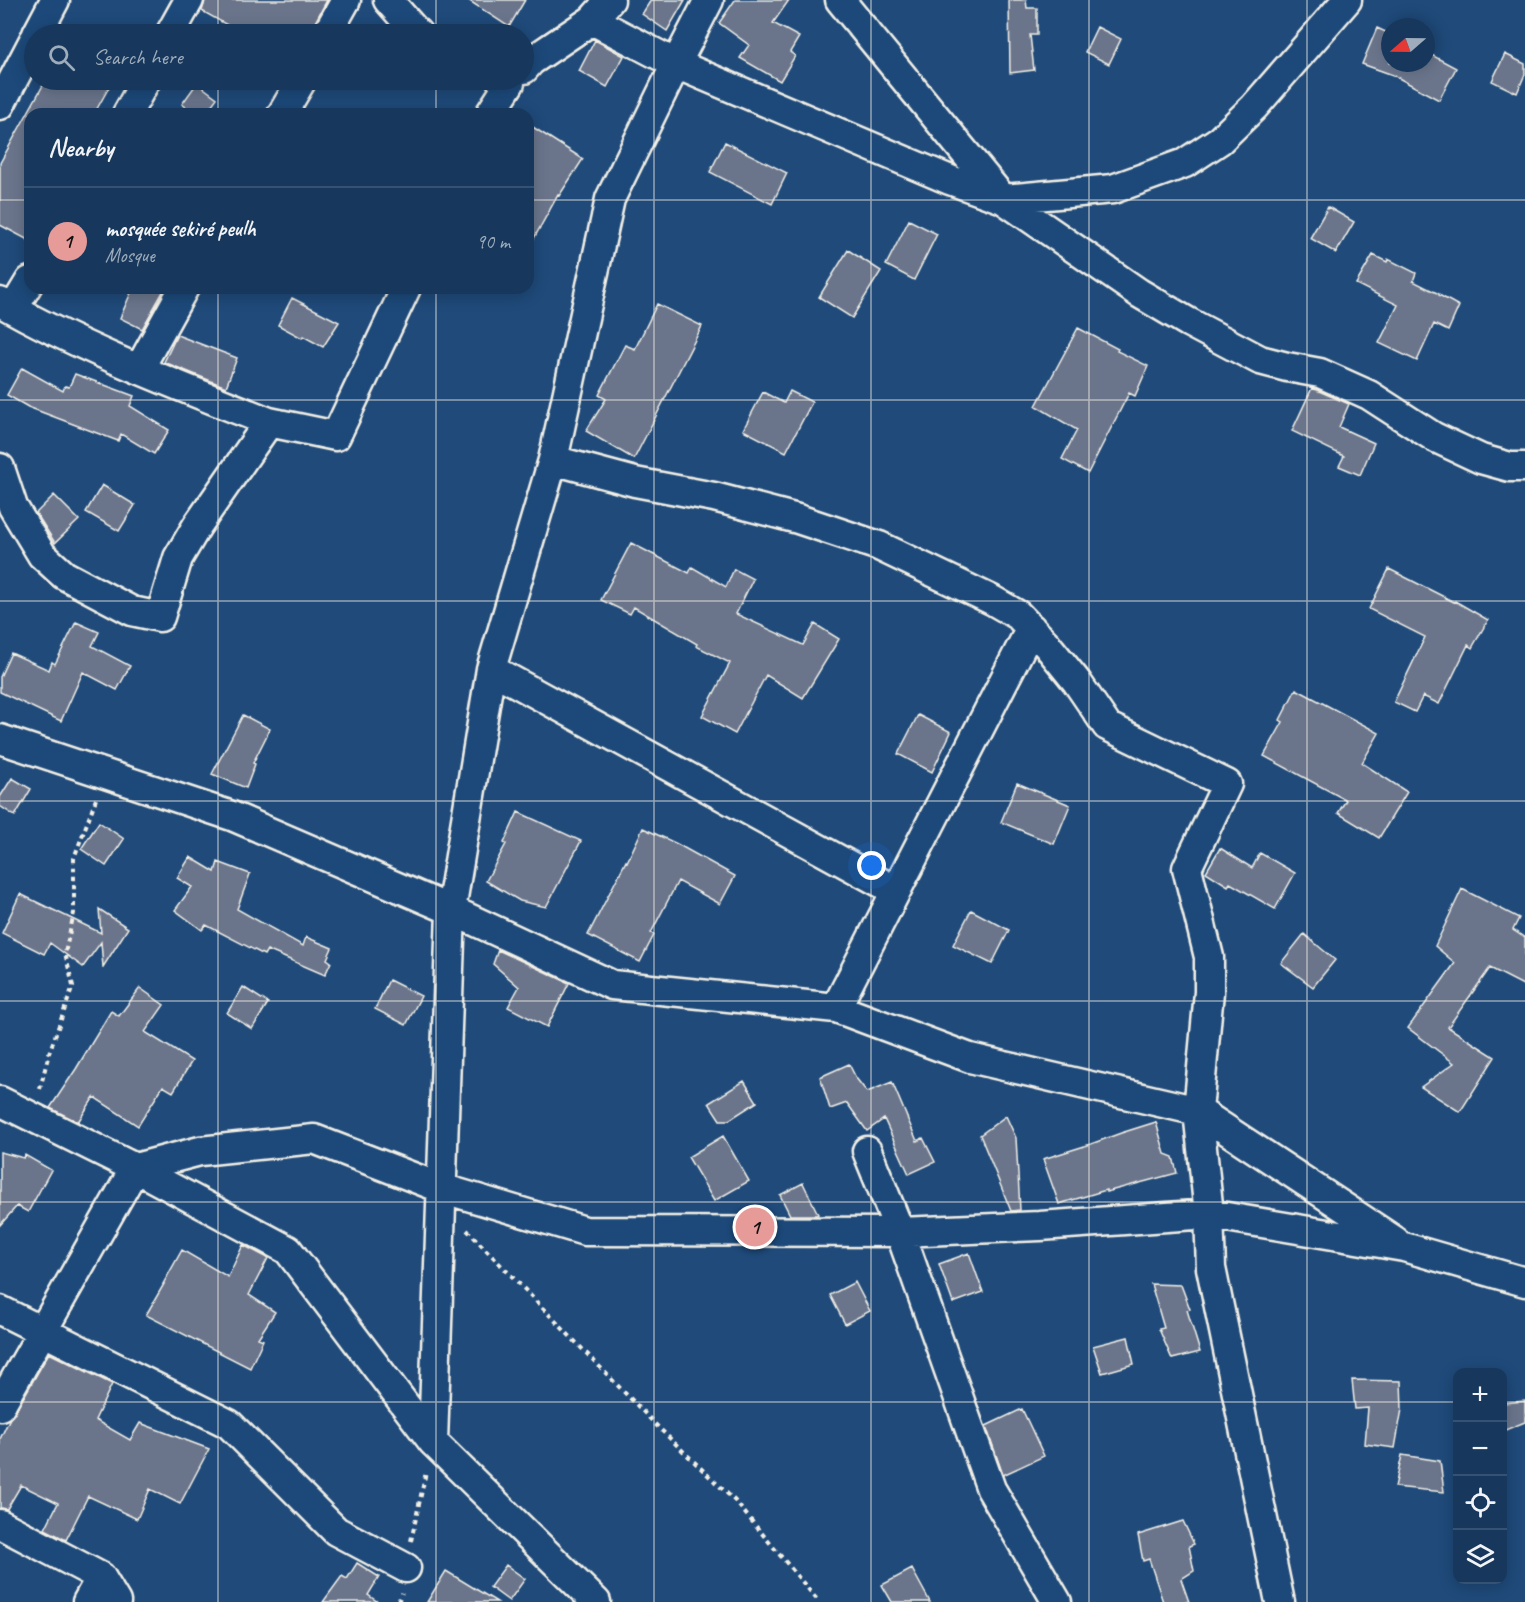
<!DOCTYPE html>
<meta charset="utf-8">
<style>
body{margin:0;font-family:Caveat,sans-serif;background:#244365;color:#f1f3f6}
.controls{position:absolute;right:18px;bottom:18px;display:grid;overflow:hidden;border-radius:12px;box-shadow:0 3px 15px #0003}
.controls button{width:54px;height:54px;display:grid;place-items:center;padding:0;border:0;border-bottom:2px solid #365272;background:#17385c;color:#f1f3f6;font:30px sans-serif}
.compass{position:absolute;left:1381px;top:18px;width:54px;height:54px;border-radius:50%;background:#17385c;box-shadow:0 3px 15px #0003;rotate:250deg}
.you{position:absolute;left:872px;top:866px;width:21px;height:21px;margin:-15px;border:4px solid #fff;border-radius:50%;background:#1a73e8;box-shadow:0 0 0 9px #1a73e833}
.badge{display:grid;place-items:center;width:39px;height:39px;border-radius:50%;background:#e69b98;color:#111;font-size:20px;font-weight:700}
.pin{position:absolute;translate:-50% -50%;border:3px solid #fff;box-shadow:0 2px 6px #0006}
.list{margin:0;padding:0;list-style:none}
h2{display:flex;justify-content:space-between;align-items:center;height:78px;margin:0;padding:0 24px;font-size:26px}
h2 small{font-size:20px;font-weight:400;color:#9eacbb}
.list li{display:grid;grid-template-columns:39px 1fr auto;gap:18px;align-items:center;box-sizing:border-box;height:108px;padding:0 24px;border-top:2px solid #365272}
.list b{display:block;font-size:22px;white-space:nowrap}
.list p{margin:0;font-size:20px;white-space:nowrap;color:#9eacbb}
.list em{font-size:20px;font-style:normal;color:#9eacbb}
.icon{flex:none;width:33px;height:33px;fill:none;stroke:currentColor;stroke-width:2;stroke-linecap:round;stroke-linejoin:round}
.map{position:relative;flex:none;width:1525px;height:1602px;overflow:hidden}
.search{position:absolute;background:#17385c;box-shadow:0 3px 15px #0003;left:24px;top:24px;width:510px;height:66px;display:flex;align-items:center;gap:15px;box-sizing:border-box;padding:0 21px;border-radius:33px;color:#9eacbb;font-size:22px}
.panel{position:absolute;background:#17385c;box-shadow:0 3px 15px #0003;left:24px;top:108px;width:510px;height:186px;border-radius:18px}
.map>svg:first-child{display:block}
.building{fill:#6b748c;stroke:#f4f1e8;stroke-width:1.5}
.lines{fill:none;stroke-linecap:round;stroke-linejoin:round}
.minor-casing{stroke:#f4f1e8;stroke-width:33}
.path{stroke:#f4f1e8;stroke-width:4;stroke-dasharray:4.5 4.5;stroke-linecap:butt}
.minor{stroke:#1f4a7a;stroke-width:28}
.grid{fill:none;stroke:#f4f1e8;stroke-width:1.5;stroke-opacity:0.55}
</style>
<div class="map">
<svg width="1525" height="1602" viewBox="0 0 1525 1602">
<rect width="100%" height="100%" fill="#1f4a7a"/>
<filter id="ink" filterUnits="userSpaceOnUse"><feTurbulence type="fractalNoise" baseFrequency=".0167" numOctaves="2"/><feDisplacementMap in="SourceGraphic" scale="12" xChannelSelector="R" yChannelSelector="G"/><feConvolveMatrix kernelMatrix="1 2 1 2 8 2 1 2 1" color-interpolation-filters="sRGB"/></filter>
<g filter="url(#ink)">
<path class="building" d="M 205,0 L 327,0 L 313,26 L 311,34 L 243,34 L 202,11 Z
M 468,0 L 525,0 L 509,27 Z
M 651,0 L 685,0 L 667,31 L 642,14 Z
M 735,0 L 789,0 L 773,23 L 799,37 L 790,52 L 795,56 L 780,81 L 740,58 L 749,45 L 719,23 Z
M 1009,0 L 1026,0 L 1027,8 L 1037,8 L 1037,35 L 1030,35 L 1034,70 L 1010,73 Z
M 1097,27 L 1121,39 L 1109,64 L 1085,52 Z
M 1377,28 L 1390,34 L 1390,63 L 1426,63 L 1426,52 L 1456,68 L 1439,100 L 1393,75 L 1362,64 Z
M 595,40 L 624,56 L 607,87 L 579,71 Z
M 1505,54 L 1525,64 L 1525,74 L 1517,93 L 1492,81 Z
M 46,80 L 113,80 L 94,114 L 30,114 L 30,241 L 0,225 L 0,163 Z
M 197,83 L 217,98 L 205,114 L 196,114 L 182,104 Z
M 528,124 L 583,159 L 559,196 L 558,195 L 528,249 Z
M 725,142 L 787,173 L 772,204 L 710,172 Z
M 1328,207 L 1354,222 L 1336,253 L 1310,238 Z
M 909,220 L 937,234 L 914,280 L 886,265 Z
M 848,250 L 881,271 L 852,318 L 819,297 Z
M 1373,255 L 1387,262 L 1388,259 L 1416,273 L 1413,281 L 1439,294 L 1439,295 L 1459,306 L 1448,331 L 1434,324 L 1417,361 L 1379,343 L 1398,305 L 1356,284 Z
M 133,288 L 165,288 L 142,329 L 120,318 Z
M 292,298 L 339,322 L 323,347 L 303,336 L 302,338 L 278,325 Z
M 657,304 L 702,326 L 634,459 L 586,431 L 606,399 L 599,395 L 625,345 L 635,349 Z
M 1078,328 L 1118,349 L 1117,351 L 1148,366 L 1135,396 L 1129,393 L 1088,473 L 1062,459 L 1077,430 L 1036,406 Z
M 177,335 L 237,358 L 226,387 L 164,362 Z
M 22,368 L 63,391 L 65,386 L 69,387 L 75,374 L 134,396 L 130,406 L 169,430 L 154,454 L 121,434 L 118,441 L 28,407 L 7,395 Z
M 1312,388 L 1349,404 L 1339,427 L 1374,443 L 1360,475 L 1339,466 L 1344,456 L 1292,431 Z
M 790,391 L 812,402 L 786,452 L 743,430 L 763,392 L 784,403 Z
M 102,485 L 135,505 L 119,531 L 86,512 Z
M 54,495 L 79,520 L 55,543 L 36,513 Z
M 631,543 L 689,573 L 692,567 L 726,587 L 734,569 L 753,579 L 736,614 L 803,645 L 815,624 L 839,639 L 803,698 L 766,675 L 735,734 L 702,716 L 730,663 L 696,646 L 697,644 L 634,607 L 630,614 L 601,600 Z
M 1389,569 L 1454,602 L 1455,601 L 1488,620 L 1472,648 L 1468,645 L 1439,704 L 1423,696 L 1415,712 L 1394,702 L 1425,637 L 1369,609 Z
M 76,622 L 99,632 L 92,646 L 130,666 L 117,690 L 83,672 L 61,721 L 0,692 L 0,677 L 11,653 L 49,670 L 52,662 L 55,664 Z
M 1296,689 L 1379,733 L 1362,763 L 1407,792 L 1379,838 L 1338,813 L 1346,800 L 1264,756 L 1283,722 L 1280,720 Z
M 243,715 L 270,729 L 253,763 L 255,764 L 246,788 L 212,774 Z
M 918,715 L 951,732 L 932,772 L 898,754 Z
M 12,778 L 31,789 L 15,816 L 0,806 L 0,797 Z
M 1017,783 L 1070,805 L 1054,844 L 1001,822 Z
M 518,812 L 581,841 L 546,907 L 520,901 L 486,881 L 506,844 L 504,843 Z
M 99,822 L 124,839 L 106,866 L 81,849 Z
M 643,828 L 677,844 L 735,876 L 720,904 L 678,881 L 651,933 L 654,935 L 640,962 L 588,935 L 626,861 L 627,862 Z
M 1220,848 L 1252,868 L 1260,853 L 1295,873 L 1275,909 L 1230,883 L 1228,886 L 1206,872 Z
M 190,857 L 215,872 L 218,862 L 250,874 L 237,909 L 303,946 L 306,937 L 332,948 L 327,959 L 331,962 L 325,975 L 267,950 L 264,955 L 206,925 L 202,930 L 175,910 L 192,887 L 177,878 Z
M 1462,889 L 1519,918 L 1513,930 L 1525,938 L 1525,986 L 1490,968 L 1448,1027 L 1495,1057 L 1460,1112 L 1421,1087 L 1454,1063 L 1408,1028 L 1455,963 L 1435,946 Z
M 20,894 L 101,933 L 99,909 L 128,928 L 103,967 L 101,942 L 83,967 L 50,943 L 44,954 L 2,933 Z
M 971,910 L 1009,930 L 992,964 L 953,945 Z
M 1304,934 L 1335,960 L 1313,987 L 1281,963 Z
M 498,950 L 569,983 L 547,1027 L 508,1007 L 519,987 L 493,964 Z
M 389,980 L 421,996 L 406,1025 L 375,1009 Z
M 243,987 L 268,1003 L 252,1029 L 227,1013 Z
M 140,988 L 164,1005 L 145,1032 L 192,1061 L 173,1092 L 163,1086 L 138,1126 L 94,1097 L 78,1122 L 50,1108 L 76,1069 L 111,1011 L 119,1016 Z
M 849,1064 L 856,1078 L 867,1092 L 892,1082 L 917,1141 L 923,1138 L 935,1162 L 909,1174 L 884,1119 L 867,1131 L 847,1103 L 830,1109 L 820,1077 Z
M 744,1081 L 757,1102 L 729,1120 L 720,1120 L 709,1103 Z
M 1006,1116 L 1016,1138 L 1020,1210 L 1011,1211 L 980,1135 Z
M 1156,1122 L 1165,1154 L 1173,1157 L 1177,1173 L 1106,1192 L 1106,1190 L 1059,1204 L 1043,1159 L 1091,1144 L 1121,1133 Z
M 723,1136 L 749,1181 L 714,1201 L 688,1157 Z
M 0,1152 L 24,1158 L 25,1155 L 51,1170 L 28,1212 L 17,1206 L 0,1225 Z
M 803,1183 L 818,1214 L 817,1215 L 790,1215 L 780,1195 Z
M 243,1245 L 268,1258 L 249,1295 L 275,1312 L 258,1338 L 263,1340 L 250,1368 L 146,1315 L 164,1284 L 163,1284 L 182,1250 L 228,1277 Z
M 969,1253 L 983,1292 L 953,1303 L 939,1264 Z
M 855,1282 L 870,1311 L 845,1324 L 830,1295 Z
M 1151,1284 L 1181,1285 L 1190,1309 L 1187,1310 L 1200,1352 L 1172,1359 L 1159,1329 L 1164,1328 Z
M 1128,1337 L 1134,1364 L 1102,1373 L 1093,1346 Z
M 49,1353 L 112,1384 L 95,1420 L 130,1440 L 140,1423 L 209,1449 L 180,1504 L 150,1489 L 137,1519 L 88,1496 L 66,1540 L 45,1529 L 58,1503 L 21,1485 L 7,1509 L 0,1508 L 0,1439 L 10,1418 L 14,1414 Z
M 1352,1380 L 1401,1381 L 1402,1409 L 1395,1448 L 1365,1444 L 1368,1408 L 1355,1409 Z
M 1525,1401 L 1525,1422 L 1503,1431 L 1503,1403 Z
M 1022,1409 L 1044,1456 L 1003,1475 L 986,1426 Z
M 1402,1455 L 1440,1461 L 1444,1492 L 1395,1487 Z
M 1183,1521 L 1194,1544 L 1189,1546 L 1194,1571 L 1181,1579 L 1189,1602 L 1163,1602 L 1149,1559 L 1143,1561 L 1138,1535 Z
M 357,1563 L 379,1577 L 368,1595 L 378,1602 L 323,1602 L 342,1576 L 347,1579 Z
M 506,1565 L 525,1579 L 509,1601 L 490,1587 Z
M 912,1569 L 930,1602 L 892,1602 L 882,1585 Z
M 446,1571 L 497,1602 L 427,1602 Z"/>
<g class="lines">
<defs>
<path id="minor" d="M 388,0 L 418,34
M 840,0 L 1003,199 L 1113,189 L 1185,163 L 1220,140 L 1254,107 L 1347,0
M 592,20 L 676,64 L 950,180 L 1003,199 L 1139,293 L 1188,322 L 1260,360 L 1287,367 L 1320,373 L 1369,395 L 1434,437 L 1481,459 L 1510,467 L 1525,467
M 37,34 L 55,0
M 170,34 L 189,0
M 327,34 L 346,0
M 524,69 L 531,61 L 592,20 L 610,0
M 0,105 L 34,40
M 127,114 L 146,80
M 282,114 L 302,80
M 490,114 L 510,83 L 501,80
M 0,302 C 79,347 164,380 249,414 L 269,422 L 336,436 L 406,288
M 13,309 L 30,281
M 139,369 L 184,288
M 553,460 L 635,482 L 714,497 L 798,519 L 879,546 L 992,600 L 1018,615 L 1047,645 L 1077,682 L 1107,726 L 1227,784 L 1187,868 L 1209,957 L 1209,992 L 1198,1111 L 1209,1214 L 1211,1268 L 1280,1602
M 0,468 L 13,507 L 42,555 L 64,575 L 132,611 L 160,617 L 178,558 L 197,526 L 269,422
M 491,669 L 896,891
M 0,739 L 232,816 L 451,910 L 612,985 L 836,1008 L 970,1058 L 1198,1111 L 1395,1241
M 836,1008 L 1031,628
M 0,1101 L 135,1168 L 288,1250 L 433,1442 L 596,1602
M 867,1151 L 900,1232 L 991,1489 L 1057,1602
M 0,1310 L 229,1424 L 336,1531 L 406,1568
M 0,1406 L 135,1168 L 200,1151 L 314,1139 L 441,1188 L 585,1231 L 900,1232 L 1040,1226 L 1209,1214 L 1404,1247 L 1525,1282
M 433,1442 L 451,910 L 491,669 L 553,460 L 610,199 L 676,64 L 709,0
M 0,1524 L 101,1577 L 116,1602
M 87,1602 L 101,1577"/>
</defs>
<use href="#minor" class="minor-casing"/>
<path class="path" d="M 40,1089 L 49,1053 L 73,986 L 65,953 L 74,913 L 74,858 L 96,799
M 467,1230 L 658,1427 L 735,1501 L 819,1602
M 411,1541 L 426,1472
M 398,1602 L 402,1593"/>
<use href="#minor" class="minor"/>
</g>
</g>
<path class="grid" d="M 218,0 L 218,34M 436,0 L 436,34M 654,0 L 654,1602M 871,0 L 871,1602M 1089,0 L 1089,1602M 1307,0 L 1307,1602M 218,80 L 218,114M 436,80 L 436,114M 0,200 L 30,200M 528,200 L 1525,200M 218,288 L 218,1602M 436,288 L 436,1602M 0,400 L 1525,400M 0,601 L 1525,601M 0,801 L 1525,801M 0,1001 L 1525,1001M 0,1202 L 1525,1202M 0,1402 L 1458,1402M 1502,1402 L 1525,1402"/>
</svg>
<div class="controls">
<button>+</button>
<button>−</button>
<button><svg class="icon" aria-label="locate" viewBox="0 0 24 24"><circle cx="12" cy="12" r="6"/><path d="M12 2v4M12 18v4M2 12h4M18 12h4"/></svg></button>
<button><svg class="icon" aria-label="layers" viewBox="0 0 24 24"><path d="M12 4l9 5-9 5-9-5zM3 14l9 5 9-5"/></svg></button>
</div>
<svg class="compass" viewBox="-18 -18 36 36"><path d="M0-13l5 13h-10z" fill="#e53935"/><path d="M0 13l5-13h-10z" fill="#9eacbb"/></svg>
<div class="you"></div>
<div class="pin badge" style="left:755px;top:1227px">1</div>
<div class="search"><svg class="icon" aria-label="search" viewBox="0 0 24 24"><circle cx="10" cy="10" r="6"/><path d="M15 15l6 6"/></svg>Search here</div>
<section class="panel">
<h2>Nearby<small></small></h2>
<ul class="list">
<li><span class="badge">1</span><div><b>mosquée sekiré peulh</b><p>Mosque</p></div><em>90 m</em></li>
</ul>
</section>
</div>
